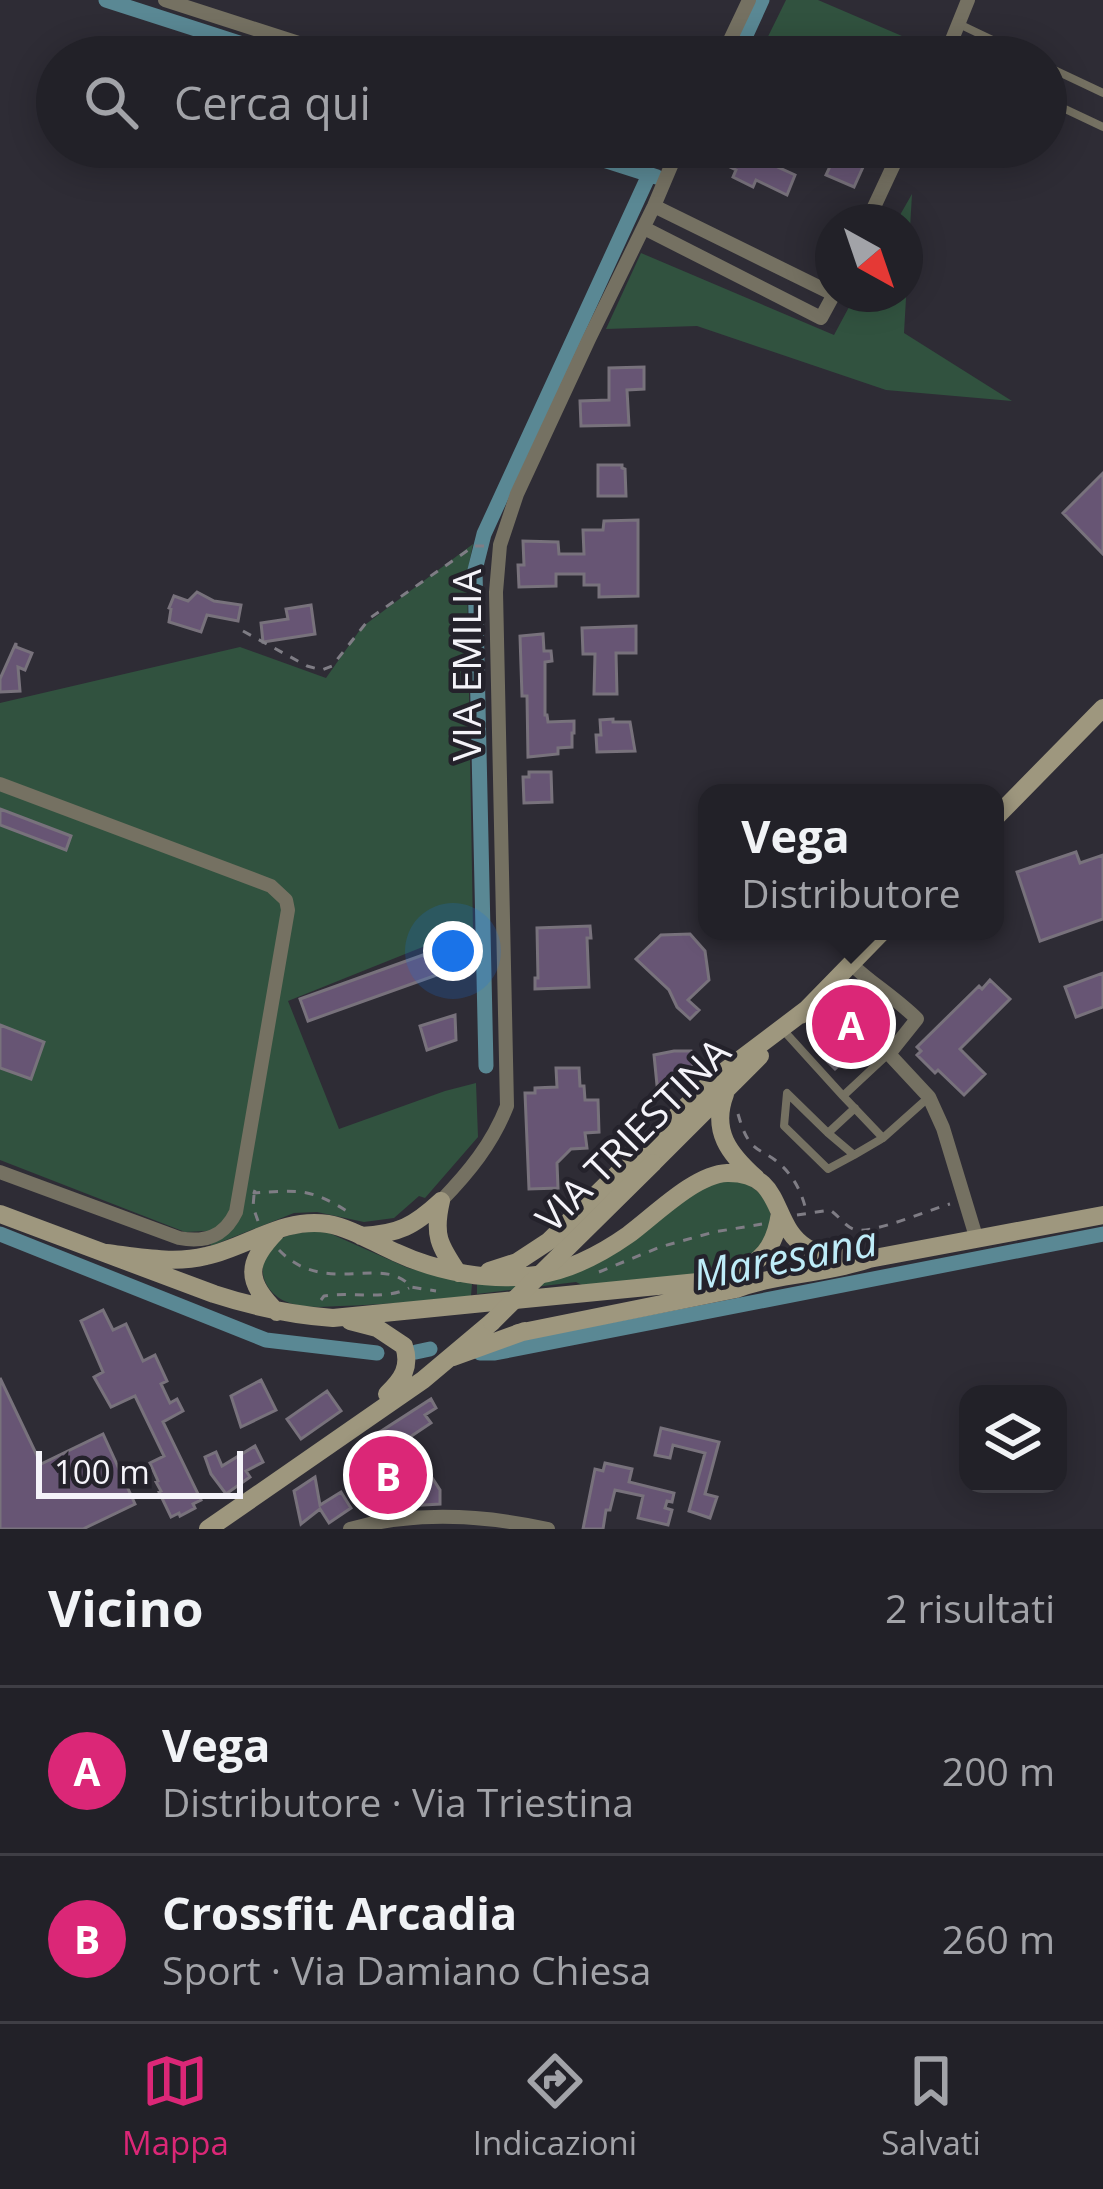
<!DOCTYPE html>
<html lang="it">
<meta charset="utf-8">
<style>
body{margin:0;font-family:"Open Sans",sans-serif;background:#2a2930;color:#f1f3f6}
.controls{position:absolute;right:36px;bottom:36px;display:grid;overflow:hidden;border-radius:24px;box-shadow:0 6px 30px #0003}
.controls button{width:108px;height:108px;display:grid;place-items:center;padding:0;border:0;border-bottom:3px solid #3f3e45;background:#222128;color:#f1f3f6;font:60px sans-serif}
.compass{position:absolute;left:815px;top:204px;width:108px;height:108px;border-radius:50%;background:#222128;box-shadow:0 6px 30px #0003;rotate:140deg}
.scale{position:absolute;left:36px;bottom:30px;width:207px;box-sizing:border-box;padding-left:12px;border:6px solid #f4f3f9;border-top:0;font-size:33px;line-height:42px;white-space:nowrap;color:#f4f3f9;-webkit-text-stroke:9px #24222b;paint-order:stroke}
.you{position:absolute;left:453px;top:951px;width:42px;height:42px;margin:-30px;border:9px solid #fff;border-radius:50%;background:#1a73e8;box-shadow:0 0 0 18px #1a73e833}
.badge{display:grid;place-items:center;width:78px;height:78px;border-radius:50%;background:#db2777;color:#fff;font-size:39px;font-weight:700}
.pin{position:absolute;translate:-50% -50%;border:6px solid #fff;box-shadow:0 3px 12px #0006}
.popup{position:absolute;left:698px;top:784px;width:306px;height:156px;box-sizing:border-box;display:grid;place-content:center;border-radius:24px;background:#222128;filter:drop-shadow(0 3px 9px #0005);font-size:39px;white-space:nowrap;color:#a2a3a8}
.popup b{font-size:45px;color:#f1f3f6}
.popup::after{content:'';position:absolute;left:50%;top:100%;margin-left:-24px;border:24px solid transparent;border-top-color:#222128}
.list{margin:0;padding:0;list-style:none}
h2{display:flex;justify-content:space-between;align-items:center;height:156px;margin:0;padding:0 48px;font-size:51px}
h2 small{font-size:39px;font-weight:400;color:#a2a3a8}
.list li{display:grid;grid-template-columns:78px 1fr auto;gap:36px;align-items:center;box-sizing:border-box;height:168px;padding:0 48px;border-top:3px solid #3f3e45}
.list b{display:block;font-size:45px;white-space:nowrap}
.list p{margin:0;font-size:39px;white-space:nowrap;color:#a2a3a8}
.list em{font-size:39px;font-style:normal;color:#a2a3a8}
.icon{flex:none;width:66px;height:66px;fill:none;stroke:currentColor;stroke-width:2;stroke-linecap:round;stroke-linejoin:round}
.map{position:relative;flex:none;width:1103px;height:1529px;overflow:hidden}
.search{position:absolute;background:#222128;box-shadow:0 6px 30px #0003;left:36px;right:36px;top:36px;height:132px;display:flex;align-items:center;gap:30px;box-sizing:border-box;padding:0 42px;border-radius:66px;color:#a2a3a8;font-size:45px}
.sheet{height:492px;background:#222128}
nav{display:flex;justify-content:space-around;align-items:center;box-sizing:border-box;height:168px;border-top:3px solid #3f3e45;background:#222128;font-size:33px;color:#a2a3a8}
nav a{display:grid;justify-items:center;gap:6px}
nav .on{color:#db2777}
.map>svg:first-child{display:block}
.green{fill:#31523f}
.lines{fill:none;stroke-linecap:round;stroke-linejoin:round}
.canal{stroke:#5a8894;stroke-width:15}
.building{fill:#675574;stroke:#78727c;stroke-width:3}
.path{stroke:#7f7d85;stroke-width:3;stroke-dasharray:9 9;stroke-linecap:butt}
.lane{stroke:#757162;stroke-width:8}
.street{stroke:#757162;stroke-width:14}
.secondary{stroke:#9e977e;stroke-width:18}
.secondary-bridge{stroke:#9e977e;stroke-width:18}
.labels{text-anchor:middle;stroke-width:9;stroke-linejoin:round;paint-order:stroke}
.street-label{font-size:39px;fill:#f4f3f9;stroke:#24222b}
.water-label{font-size:42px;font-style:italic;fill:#beecf8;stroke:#24222b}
</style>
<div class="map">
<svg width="1103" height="1529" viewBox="0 0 1103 1529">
<rect width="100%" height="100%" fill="#2e2c35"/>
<path class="green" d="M 786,0 L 818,0 L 937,51 L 933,57 L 758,57 Z
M 912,194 L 904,333 L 1012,401 L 886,390 L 697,326 L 606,329 L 641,253 L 834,335 L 856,294 L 905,294 L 905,222 L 896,222 Z
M 473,544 L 467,574 L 473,930 L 465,930 L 288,1001 L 339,1129 L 445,1091 L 476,1083 L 478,1137 L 425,1198 L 419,1196 L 394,1218 L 364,1222 L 317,1212 L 294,1213 L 211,1246 L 206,1231 L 185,1232 L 0,1160 L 0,703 L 240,647 L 326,678 L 362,627 Z
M 735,1178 C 754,1187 768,1195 771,1217 C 782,1284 624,1281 582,1285 L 576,1282 L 477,1294 L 477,1283 L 547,1281 L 695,1190 Z
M 314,1231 L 329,1233 L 408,1268 L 472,1284 L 471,1296 C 427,1300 384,1305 340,1306 C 325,1307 307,1308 293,1304 C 266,1297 253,1270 271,1247 C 281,1234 299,1233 314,1231 Z"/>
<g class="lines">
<path class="canal" d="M 106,0 L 283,57
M 736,57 L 762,0
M 563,147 L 657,177
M 486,1066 L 475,570 L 484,534 L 649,175
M 0,1234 L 266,1340 L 377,1353
M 416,1352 L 430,1349
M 480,1353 L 495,1353 L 1103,1234"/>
</g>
<path class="building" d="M 734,147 L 795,175 L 787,195 L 756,180 L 753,187 L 733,177 L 736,170 L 726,165 Z
M 839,147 L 872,147 L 854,187 L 826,175 Z
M 644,367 L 644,389 L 627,390 L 629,425 L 581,426 L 580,401 L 609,400 L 609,368 Z
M 598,465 L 622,465 L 622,468 L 625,469 L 626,496 L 598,496 Z
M 1103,473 L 1103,554 L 1063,513 Z
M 638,520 L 638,596 L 599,597 L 599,585 L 584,585 L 584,574 L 556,574 L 556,586 L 519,587 L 518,565 L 524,565 L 523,541 L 558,542 L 559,554 L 584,554 L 583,530 L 603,530 L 604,521 Z
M 197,592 L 214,601 L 241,605 L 238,621 L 207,615 L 201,632 L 169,622 L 171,609 L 169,608 L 174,596 L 188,601 Z
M 311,605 L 315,634 L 263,642 L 261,623 L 288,619 L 286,609 Z
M 636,626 L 636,653 L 616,653 L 617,694 L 594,694 L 595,654 L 583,654 L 582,628 Z
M 543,634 L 544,651 L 551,651 L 552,661 L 545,662 L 545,715 L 547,715 L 548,722 L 574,721 L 574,733 L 572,733 L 572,747 L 558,748 L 558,754 L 528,757 L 527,696 L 522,696 L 520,636 Z
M 16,643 L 16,647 L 32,653 L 25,670 L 18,667 L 20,691 L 0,692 L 0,679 Z
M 613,719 L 613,722 L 630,722 L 635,751 L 597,752 L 596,735 L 601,735 L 600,720 Z
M 529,772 L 551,772 L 552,802 L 524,803 L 523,777 L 529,777 Z
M 0,809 L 71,836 L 66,850 L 0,825 Z
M 1076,852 L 1080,863 L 1103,855 L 1103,919 L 1040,941 L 1017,872 Z
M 590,926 L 591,938 L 587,938 L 589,987 L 535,989 L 535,978 L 538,978 L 537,928 Z
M 690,934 L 705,951 L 709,980 L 688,1000 L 699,1010 L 690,1019 L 677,1007 L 669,990 L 636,959 L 661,935 Z
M 437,950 L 445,972 L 308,1021 L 300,999 Z
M 1103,973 L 1103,1007 L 1076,1017 L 1065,987 Z
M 990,980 L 1010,999 L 960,1049 L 985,1074 L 964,1095 L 938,1070 L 935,1073 L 917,1055 L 921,1051 L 917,1047 L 979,986 L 982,989 Z
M 868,1001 L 885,1018 L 870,1033 L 879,1042 L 878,1052 L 865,1064 L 862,1060 L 858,1063 L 850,1055 L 835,1069 L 823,1057 L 837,1042 L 819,1024 L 840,1002 L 854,1016 Z
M 455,1015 L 456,1040 L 427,1050 L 420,1026 Z
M 0,1025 L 44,1042 L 31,1079 L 0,1068 Z
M 674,1051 L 691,1051 L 694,1079 L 657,1085 L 654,1055 Z
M 556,1068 L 579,1068 L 580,1086 L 584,1086 L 585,1100 L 598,1100 L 599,1132 L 585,1133 L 587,1148 L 571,1149 L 557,1163 L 558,1188 L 529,1189 L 525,1093 L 535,1093 L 535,1088 L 557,1087 Z
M 103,1310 L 113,1330 L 126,1324 L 143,1361 L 155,1355 L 167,1381 L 161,1384 L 170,1403 L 177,1399 L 183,1411 L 163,1422 L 201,1500 L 193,1504 L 195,1508 L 180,1516 L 179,1513 L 171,1517 L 159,1492 L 161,1491 L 156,1482 L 158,1481 L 150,1463 L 164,1456 L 135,1396 L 111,1407 L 94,1377 L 103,1372 L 81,1321 Z
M 0,1378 L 41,1464 L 103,1434 L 135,1504 L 83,1529 L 0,1529 Z
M 261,1380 L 276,1410 L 241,1427 L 231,1396 Z
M 327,1391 L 341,1411 L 301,1439 L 287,1419 Z
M 431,1399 L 436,1408 L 425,1415 L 431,1423 L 407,1439 L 440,1490 L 440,1504 L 406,1506 L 397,1492 L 390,1497 L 358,1446 Z
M 661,1428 L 719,1442 L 705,1494 L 717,1497 L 710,1518 L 689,1511 L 705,1453 L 673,1445 L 670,1458 L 655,1455 Z
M 255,1446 L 263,1462 L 246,1471 L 250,1477 L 226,1494 L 211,1474 L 205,1457 L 216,1452 L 222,1466 Z
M 605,1463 L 632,1469 L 629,1482 L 674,1493 L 672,1502 L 667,1501 L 665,1508 L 672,1510 L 668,1525 L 638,1518 L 643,1496 L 615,1490 L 610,1510 L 606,1510 L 603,1529 L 583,1529 L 595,1469 L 603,1471 Z
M 315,1477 L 320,1505 L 341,1492 L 351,1508 L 329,1523 L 320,1509 L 301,1524 L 294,1491 Z"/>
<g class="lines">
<path class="path" d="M 243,631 L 307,666 L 322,670 L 332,666 L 370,618 L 474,546 L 485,546
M 738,1114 C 741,1124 744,1134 750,1142 C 757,1151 766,1153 775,1160 C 792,1173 801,1190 806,1210
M 255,1190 L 254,1193 C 299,1190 311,1188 350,1213
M 254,1195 L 253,1207 L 258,1221
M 797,1215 L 830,1210 C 838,1215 845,1226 853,1229 C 870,1236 930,1209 950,1204
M 279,1250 C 325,1298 383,1253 411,1287 L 436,1291
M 599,1272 L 660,1247 L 714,1232 L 762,1224
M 321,1300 L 324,1296 C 352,1291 384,1301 409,1288"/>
<path class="lane" d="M 959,24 L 1028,57
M 1046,66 L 1103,93
M 1046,100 L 1103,127
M 784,1031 L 843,1096 L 887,1055
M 843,1096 L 883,1138 L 929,1097
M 855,1108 L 828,1133 L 854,1155 L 883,1138
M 828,1133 L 787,1093 L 784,1126 L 828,1169 L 854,1155"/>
<path class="street" d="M 165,0 L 342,57
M 722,57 L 749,0
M 945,57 L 968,0
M 621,147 L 671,163
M 654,206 L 833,294
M 867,222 L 902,147
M 644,228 L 821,318 L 834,294
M 0,784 L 271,886 L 286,900 L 288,910 L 236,1212 C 224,1237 205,1243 179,1238 L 0,1172
M 851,964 C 872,984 896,998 917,1019 L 889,1054 L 929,1097 L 943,1128 L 977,1240
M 441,1201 C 469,1172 492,1144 507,1106 L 496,592 L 500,545 L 517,494 L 589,339 L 654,206 L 679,147
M 350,1529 C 414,1511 484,1515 548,1529"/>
<path class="secondary" d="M 995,818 L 1103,708
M 801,1015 L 883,931
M 725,1094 C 711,1131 729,1154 756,1178
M 653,1163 L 760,1056
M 441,1201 C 433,1235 439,1245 458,1273
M 0,1214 L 214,1294 C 254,1307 292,1315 333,1318 L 698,1282 L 739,1273
M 276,1232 C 246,1263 245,1281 277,1312
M 361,1236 C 399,1234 414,1226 441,1201
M 106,1253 C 139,1257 174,1264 206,1256 C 248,1247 282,1217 328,1224 C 351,1228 374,1243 395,1252 C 438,1272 490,1282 537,1275 C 571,1270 601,1254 628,1235 C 654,1216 695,1174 727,1173 C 786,1172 769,1225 807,1248 C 825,1259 849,1258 869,1259
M 489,1271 L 517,1262 L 549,1241 L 713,1080 L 807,1009
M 731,1277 C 762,1261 775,1248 780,1213
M 350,1321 L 377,1328 L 404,1346 C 411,1367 402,1380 387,1394
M 518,1333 L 736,1289 C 779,1273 826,1274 869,1259 L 1103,1215
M 453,1357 L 525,1331
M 208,1529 L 423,1380 L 492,1322"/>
<path class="secondary-bridge" d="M 492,1322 L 653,1163"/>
</g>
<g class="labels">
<g class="street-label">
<text transform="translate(467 665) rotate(-90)" y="14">VIA EMILIA</text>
<text transform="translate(633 1135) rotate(-45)" y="14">VIA TRIESTINA</text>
</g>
<g class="water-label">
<text transform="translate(785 1258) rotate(-11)" y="15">Maresana</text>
</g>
</g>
</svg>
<div class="controls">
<button><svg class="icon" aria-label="layers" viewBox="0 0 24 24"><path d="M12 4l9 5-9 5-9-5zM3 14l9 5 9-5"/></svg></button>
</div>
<svg class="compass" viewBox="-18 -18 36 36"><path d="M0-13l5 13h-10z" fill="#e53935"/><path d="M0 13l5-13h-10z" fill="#a2a3a8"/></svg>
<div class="scale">100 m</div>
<div class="you"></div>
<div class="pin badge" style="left:851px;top:1024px">A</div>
<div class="popup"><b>Vega</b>Distributore</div>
<div class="pin badge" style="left:388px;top:1475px">B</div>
<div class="search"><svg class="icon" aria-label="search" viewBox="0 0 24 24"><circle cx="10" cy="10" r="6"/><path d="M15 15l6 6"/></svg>Cerca qui</div>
</div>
<section class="sheet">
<h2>Vicino<small>2 risultati</small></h2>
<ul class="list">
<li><span class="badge">A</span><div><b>Vega</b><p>Distributore · Via Triestina</p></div><em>200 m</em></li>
<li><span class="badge">B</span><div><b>Crossfit Arcadia</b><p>Sport · Via Damiano Chiesa</p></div><em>260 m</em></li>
</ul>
</section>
<nav>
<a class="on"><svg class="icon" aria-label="map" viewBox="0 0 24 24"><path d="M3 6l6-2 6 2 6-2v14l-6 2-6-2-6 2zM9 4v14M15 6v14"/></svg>Mappa</a>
<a><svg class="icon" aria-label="directions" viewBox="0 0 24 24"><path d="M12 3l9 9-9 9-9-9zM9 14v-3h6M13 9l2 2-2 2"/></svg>Indicazioni</a>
<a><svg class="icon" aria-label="saved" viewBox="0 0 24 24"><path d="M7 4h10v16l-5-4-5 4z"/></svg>Salvati</a>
</nav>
